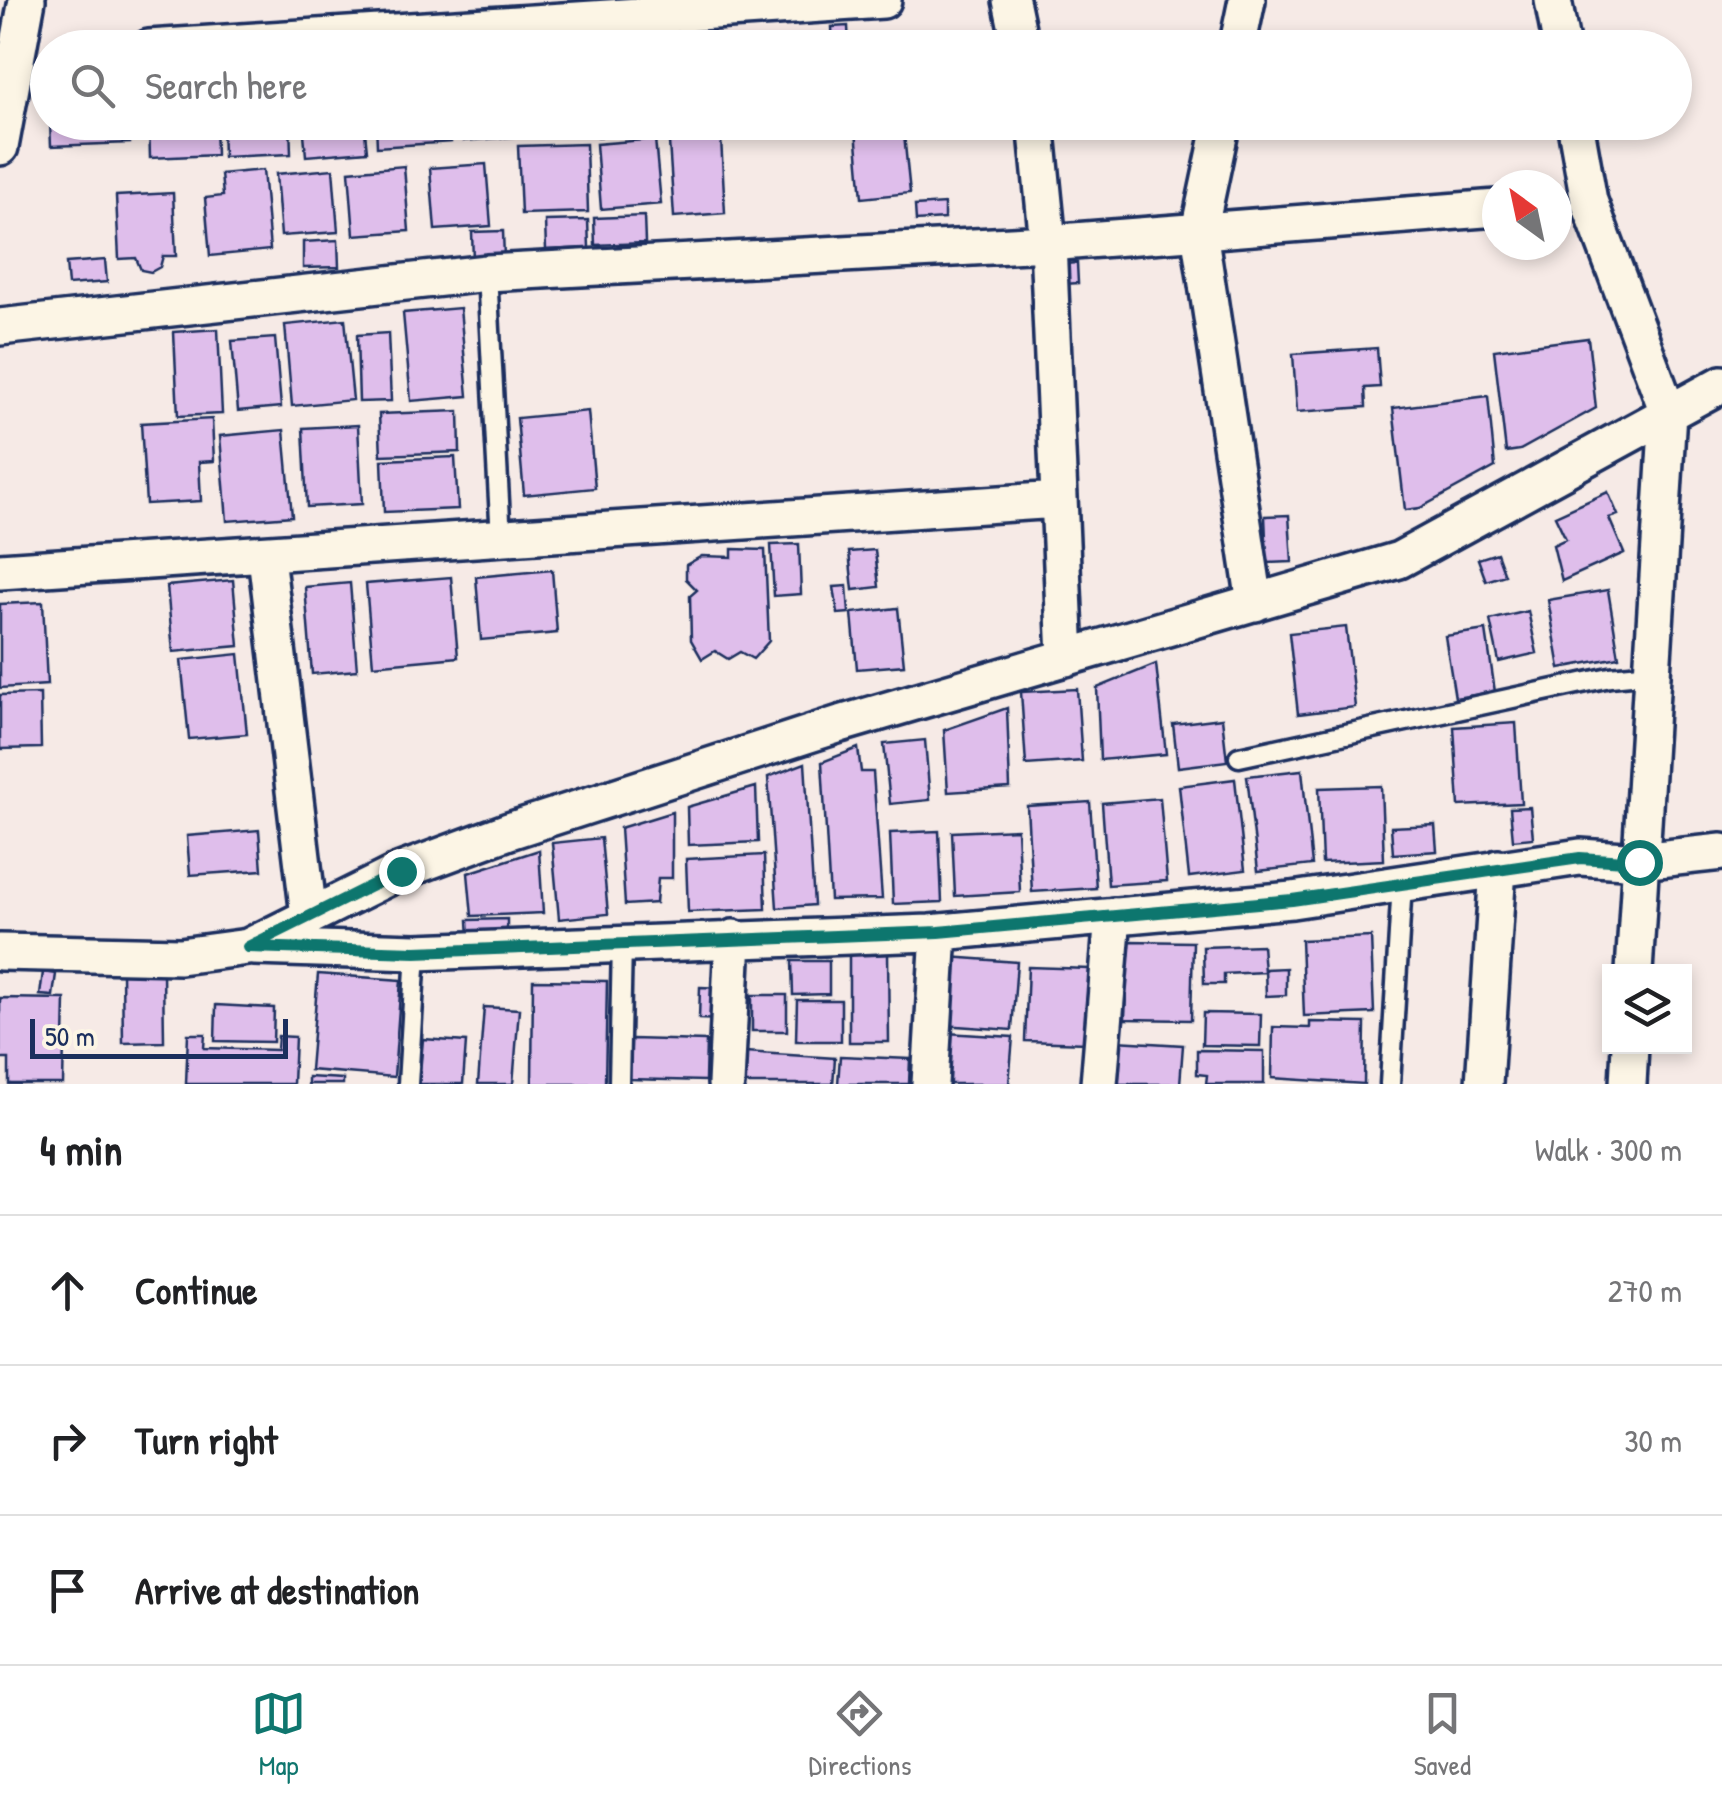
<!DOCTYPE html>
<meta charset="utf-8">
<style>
body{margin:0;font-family:"Patrick Hand",sans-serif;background:#f2f2f2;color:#202124}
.controls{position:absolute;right:30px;bottom:30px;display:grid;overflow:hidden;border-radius:0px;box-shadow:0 5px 15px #0003}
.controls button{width:90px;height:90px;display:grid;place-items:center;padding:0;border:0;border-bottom:2px solid #e0e0e0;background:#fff;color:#202124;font:50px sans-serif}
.compass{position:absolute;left:1482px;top:170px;width:90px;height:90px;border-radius:50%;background:#fff;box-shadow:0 5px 15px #0003;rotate:327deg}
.scale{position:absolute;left:30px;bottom:25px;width:258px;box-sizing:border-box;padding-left:10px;border:5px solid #1b2f5e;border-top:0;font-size:28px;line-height:35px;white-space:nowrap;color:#1b2f5e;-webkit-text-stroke:8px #fcf5e5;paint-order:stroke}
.stop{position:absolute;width:30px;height:30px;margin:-22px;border:8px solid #0f766e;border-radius:50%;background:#fff}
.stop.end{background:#0f766e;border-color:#fff;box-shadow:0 2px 10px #0008}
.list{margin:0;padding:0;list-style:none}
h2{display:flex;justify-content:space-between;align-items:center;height:130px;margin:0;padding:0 40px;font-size:42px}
h2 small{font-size:32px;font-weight:400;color:#757577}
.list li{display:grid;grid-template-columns:65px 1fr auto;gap:30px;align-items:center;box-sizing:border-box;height:150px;padding:0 40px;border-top:2px solid #e0e0e0}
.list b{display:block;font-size:38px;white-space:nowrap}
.list em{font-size:32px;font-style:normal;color:#757577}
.icon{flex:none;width:55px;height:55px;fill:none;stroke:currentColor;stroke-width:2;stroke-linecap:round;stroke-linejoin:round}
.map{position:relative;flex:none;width:1722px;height:1084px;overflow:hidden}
.search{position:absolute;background:#fff;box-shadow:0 5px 15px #0003;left:30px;right:30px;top:30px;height:110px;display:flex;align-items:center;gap:25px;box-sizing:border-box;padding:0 35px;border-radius:55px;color:#757577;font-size:38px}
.sheet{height:580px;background:#fff}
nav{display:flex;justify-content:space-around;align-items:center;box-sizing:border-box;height:140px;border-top:2px solid #e0e0e0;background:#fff;font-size:28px;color:#757577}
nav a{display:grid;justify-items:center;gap:5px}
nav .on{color:#0f766e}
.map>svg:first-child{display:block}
.building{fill:#dfbeeb;stroke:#1b2f5e;stroke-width:2.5}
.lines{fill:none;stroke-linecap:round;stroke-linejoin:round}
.lane-casing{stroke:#1b2f5e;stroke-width:25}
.street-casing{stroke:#1b2f5e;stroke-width:42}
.lane{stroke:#fcf5e5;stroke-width:18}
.street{stroke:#fcf5e5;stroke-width:35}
.route{stroke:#0f766e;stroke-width:12}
</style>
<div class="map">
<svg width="1722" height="1084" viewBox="0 0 1722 1084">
<rect width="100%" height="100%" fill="#f6eae6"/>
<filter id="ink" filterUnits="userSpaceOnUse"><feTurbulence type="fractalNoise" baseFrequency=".01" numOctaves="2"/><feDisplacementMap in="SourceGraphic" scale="20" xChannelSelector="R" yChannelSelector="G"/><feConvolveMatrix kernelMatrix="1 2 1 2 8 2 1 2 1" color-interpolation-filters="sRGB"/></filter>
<g filter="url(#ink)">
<path class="building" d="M 848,26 L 849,47 L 833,48 L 832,27 Z
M 582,35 L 583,48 L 532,48 L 531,38 Z
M 50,122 L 129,122 L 130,143 L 51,146 Z
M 149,122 L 215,122 L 216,155 L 150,158 Z
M 222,122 L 290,122 L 291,154 L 223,157 Z
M 303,122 L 364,122 L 367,151 L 306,156 Z
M 376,122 L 450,122 L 451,142 L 377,147 Z
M 463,122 L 522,122 L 523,136 L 464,141 Z
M 596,122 L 666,122 L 666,132 L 597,137 Z
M 903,125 L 910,193 L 862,198 L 856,130 Z
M 721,138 L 725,213 L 674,217 L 669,142 Z
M 655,139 L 661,204 L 601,209 L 596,144 Z
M 586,144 L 588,212 L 521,214 L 518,146 Z
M 486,164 L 491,226 L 435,230 L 430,168 Z
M 404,166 L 409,231 L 354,235 L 349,171 Z
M 333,169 L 338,232 L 281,236 L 276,174 Z
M 263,170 L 270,250 L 210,256 L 205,198 L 223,196 L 221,174 Z
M 173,193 L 176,256 L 163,256 L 160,267 L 151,272 L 141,270 L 136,258 L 119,259 L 116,196 Z
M 944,204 L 944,219 L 916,221 L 915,206 Z
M 644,216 L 645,243 L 595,245 L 594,218 Z
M 588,220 L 589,248 L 546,250 L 545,221 Z
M 503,231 L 504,258 L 473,260 L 472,232 Z
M 338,240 L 339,267 L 303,268 L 303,242 Z
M 105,260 L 107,282 L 68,285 L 66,263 Z
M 1077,263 L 1078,283 L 1065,284 L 1064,264 Z
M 460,308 L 468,396 L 411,401 L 403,313 Z
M 345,319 L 353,400 L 292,406 L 285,325 Z
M 218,329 L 222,414 L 178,416 L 174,332 Z
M 388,333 L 391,401 L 359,402 L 357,335 Z
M 275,338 L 281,407 L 238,411 L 232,341 Z
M 1588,338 L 1596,408 L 1520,450 L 1506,452 L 1494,350 Z
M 1377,348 L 1380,387 L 1365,388 L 1366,407 L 1297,412 L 1293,354 Z
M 1488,396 L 1495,467 L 1420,508 L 1405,510 L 1393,408 Z
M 459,411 L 460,452 L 381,455 L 379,414 Z
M 588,411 L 595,488 L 524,495 L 517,418 Z
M 212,419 L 214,461 L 199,462 L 201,501 L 146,504 L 141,423 Z
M 358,425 L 362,504 L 307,507 L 303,428 Z
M 284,430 L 292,516 L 227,521 L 220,436 Z
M 455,457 L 458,509 L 384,512 L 382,460 Z
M 1608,492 L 1618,515 L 1609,518 L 1624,553 L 1562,581 L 1553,545 L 1566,539 L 1555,516 Z
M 1289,515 L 1292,562 L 1267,563 L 1265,516 Z
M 799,544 L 801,594 L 774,596 L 771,545 Z
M 732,549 L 765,550 L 769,641 L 753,659 L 740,652 L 728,659 L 715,651 L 702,659 L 691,640 L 690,596 L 697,590 L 686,579 L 686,565 L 702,556 L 732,557 Z
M 875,550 L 879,587 L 853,590 L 849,552 Z
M 1497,553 L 1505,575 L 1486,581 L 1478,559 Z
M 552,570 L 557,633 L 481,640 L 476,577 Z
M 451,577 L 458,657 L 373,665 L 366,584 Z
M 233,580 L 239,646 L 173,652 L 167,586 Z
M 350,583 L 357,670 L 312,674 L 305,587 Z
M 847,586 L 849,613 L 838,614 L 834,587 Z
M 1608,590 L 1619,657 L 1560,668 L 1548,600 Z
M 43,602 L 47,685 L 0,688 L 0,604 Z
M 898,608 L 904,665 L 857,669 L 852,613 Z
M 1528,611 L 1537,653 L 1499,662 L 1490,620 Z
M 1346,627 L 1355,707 L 1298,714 L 1289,633 Z
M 1486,630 L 1495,692 L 1455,698 L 1445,636 Z
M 239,654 L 247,734 L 189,739 L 181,660 Z
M 1156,664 L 1166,754 L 1100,760 L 1097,688 Z
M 1077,689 L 1082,761 L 1026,765 L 1021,692 Z
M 40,694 L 41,748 L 0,749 L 0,695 Z
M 1007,708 L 1010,788 L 948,792 L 944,730 Z
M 1222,718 L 1227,761 L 1178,767 L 1173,724 Z
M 1516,723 L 1521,803 L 1459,806 L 1454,727 Z
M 925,740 L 930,800 L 890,804 L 884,744 Z
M 858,748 L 861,772 L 873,772 L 882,899 L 830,900 L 822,762 Z
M 805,763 L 814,905 L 777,908 L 768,777 Z
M 1302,770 L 1312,865 L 1258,871 L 1247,776 Z
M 1235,779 L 1245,870 L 1189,877 L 1179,786 Z
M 1381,786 L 1384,860 L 1322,863 L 1319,788 Z
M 756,787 L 758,842 L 688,845 L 687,807 Z
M 1160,798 L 1167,881 L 1108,885 L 1102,803 Z
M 1090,802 L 1096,888 L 1032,892 L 1027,806 Z
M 1530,807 L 1533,838 L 1513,840 L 1510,808 Z
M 672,812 L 672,878 L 658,878 L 656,903 L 625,905 L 620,828 Z
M 1435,825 L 1437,851 L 1393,854 L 1391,827 Z
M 1017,829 L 1020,892 L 955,896 L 952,832 Z
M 259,830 L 262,870 L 190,875 L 187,836 Z
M 939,831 L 942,902 L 893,904 L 890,833 Z
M 601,838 L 608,914 L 559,919 L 552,843 Z
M 539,850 L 543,913 L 472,916 L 468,873 Z
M 764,855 L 766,909 L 688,912 L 686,859 Z
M 507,919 L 507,937 L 469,938 L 468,920 Z
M 1371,937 L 1374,1013 L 1304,1016 L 1301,940 Z
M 1127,941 L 1193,942 L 1191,1020 L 1125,1019 Z
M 1262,945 L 1264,972 L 1224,974 L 1224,984 L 1204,984 L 1203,947 Z
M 849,952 L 888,952 L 889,1042 L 849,1042 Z
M 948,957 L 1017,962 L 1012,1030 L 943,1025 Z
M 792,961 L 829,961 L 829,994 L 793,995 Z
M 1028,967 L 1090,969 L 1087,1043 L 1025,1041 Z
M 1286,968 L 1286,995 L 1266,996 L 1265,969 Z
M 163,971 L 164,1042 L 123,1043 L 122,972 Z
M 43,972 L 56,974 L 53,996 L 40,995 Z
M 318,974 L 401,980 L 394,1077 L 310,1070 Z
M 533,980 L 607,981 L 605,1084 L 532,1084 Z
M 700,987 L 722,988 L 721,1020 L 699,1019 Z
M 752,995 L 787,995 L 787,1031 L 752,1031 Z
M 0,998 L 65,999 L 63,1084 L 9,1084 L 9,1059 L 0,1059 Z
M 797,1000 L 841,1000 L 841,1041 L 796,1041 Z
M 216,1005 L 274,1008 L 273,1042 L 215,1041 Z
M 484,1007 L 519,1009 L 513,1084 L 478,1084 Z
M 1203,1013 L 1261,1014 L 1260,1046 L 1202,1045 Z
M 1310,1022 L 1365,1023 L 1364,1084 L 1272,1078 L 1273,1027 L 1310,1028 Z
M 946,1033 L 1013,1037 L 1009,1084 L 943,1084 Z
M 188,1034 L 205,1034 L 204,1048 L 277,1050 L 278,1036 L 295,1037 L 293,1084 L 186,1084 Z
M 423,1039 L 466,1042 L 463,1084 L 419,1084 Z
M 631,1039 L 706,1041 L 705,1081 L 630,1079 Z
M 1116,1041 L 1183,1045 L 1180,1084 L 1119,1084 L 1114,1079 Z
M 1197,1050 L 1264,1051 L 1264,1084 L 1206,1084 L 1207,1075 L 1197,1074 Z
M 745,1052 L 835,1058 L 833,1084 L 743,1084 Z
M 840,1056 L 910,1059 L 909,1084 L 838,1084 Z
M 308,1077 L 343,1079 L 343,1084 L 308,1084 Z"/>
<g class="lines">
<defs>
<path id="lane" d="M 487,273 L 501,539
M 1239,757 L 1610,677 L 1651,673
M 408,1084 L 416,952
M 619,1084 L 622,943
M 1390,1084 L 1402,883"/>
<path id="street" d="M 1011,0 L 1021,48
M 1553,0 L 1562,48
M 149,48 L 883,0
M 1237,48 L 1247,0
M 1036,122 L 1048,243 L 1066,658
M 1222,122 L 1199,231 L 1255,603
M 1575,122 L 1589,201 L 1668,412 L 1634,972
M 0,147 L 27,0
M 0,327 L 487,273 L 1048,243 L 1497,208
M 266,556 L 309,916
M 0,571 L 1058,500
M 254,947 L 416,952 L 930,933 L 1292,900 L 1580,857 L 1639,861 L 1722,852
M 0,952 L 180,956 L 248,947 L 401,871 L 509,831 L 840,724 L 1399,560 L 1722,384
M 726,1084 L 733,938
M 930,1084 L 939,932
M 1099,1084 L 1113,916
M 1484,1084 L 1498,868
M 1628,1084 L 1630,1046"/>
</defs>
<use href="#lane" class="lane-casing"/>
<use href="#street" class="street-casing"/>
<use href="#lane" class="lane"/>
<use href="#street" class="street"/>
</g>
</g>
<g class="lines" filter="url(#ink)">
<path class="route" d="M 401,871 L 248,947 L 416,952 L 939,932 L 1292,900 L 1580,858 L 1639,862"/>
</g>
</svg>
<div class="controls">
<button><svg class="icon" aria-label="layers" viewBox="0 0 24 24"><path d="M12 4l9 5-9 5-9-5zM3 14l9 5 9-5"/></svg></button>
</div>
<svg class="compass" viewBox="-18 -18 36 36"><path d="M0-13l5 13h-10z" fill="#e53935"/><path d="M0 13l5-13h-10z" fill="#757577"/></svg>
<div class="scale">50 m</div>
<div class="stop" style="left:1639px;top:862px"></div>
<div class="stop end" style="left:401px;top:871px"></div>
<div class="search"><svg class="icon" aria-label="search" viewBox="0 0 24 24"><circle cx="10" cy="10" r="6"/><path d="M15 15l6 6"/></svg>Search here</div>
</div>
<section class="sheet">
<h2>4 min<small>Walk · 300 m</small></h2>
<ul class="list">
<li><svg class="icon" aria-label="ahead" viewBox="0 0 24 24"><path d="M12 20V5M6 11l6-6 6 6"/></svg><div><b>Continue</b></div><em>270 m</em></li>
<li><svg class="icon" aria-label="right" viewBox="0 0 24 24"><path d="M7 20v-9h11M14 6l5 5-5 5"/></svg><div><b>Turn right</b></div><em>30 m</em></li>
<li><svg class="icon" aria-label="arrive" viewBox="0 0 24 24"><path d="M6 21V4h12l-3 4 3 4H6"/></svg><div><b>Arrive at destination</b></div></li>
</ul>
</section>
<nav>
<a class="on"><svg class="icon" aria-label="map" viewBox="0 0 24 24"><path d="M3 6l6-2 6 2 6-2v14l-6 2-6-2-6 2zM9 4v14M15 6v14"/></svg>Map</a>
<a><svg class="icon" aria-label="directions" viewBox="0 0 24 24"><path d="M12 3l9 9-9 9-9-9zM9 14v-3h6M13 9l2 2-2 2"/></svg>Directions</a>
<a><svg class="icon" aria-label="saved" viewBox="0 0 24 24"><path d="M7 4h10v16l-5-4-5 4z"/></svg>Saved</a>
</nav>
